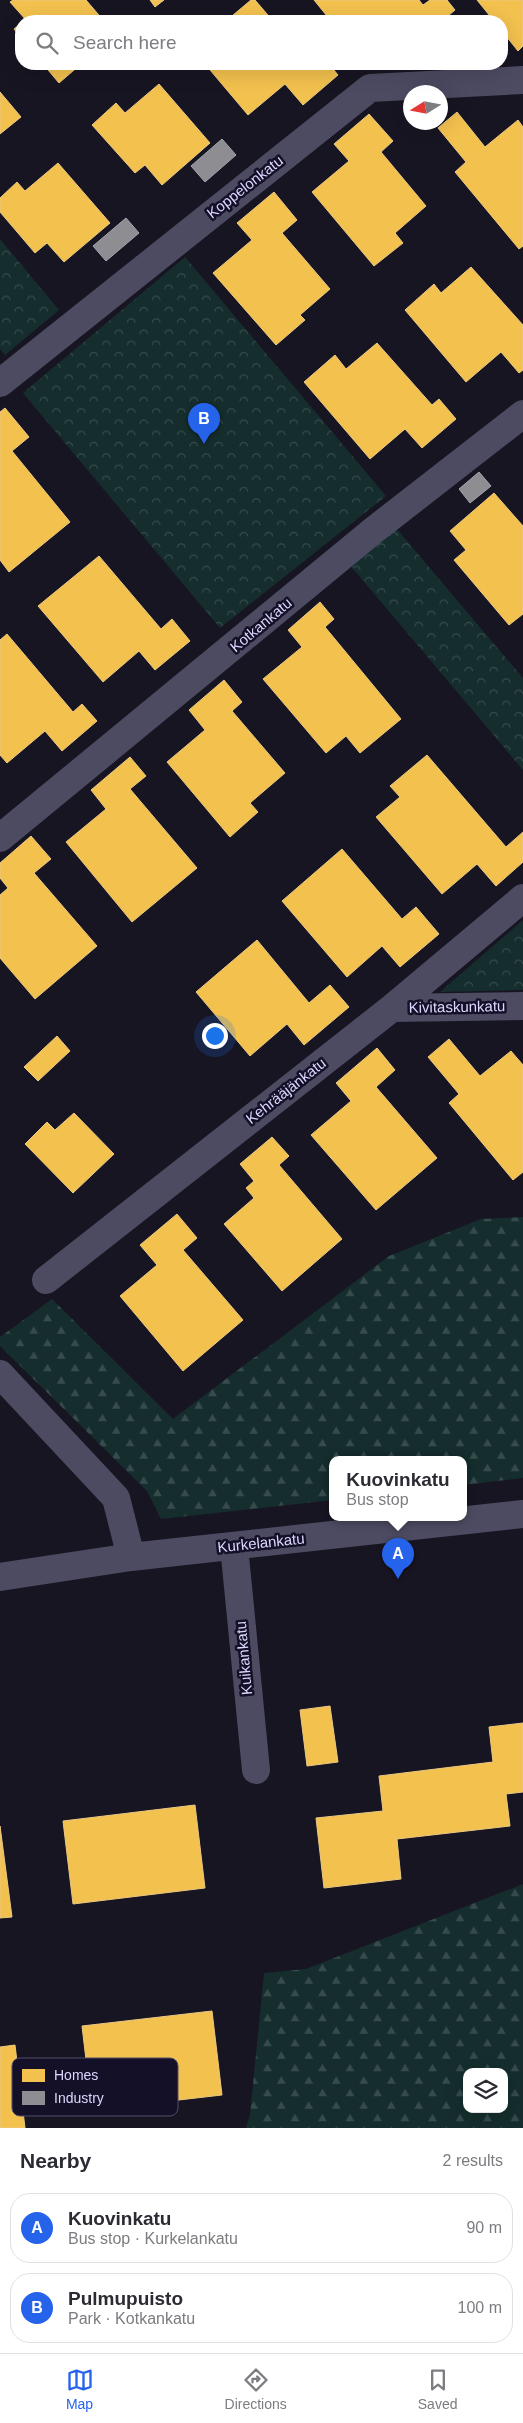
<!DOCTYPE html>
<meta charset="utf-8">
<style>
body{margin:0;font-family:Arial,sans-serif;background:#f7f7f7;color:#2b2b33}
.controls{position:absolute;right:15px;bottom:15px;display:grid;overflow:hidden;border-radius:10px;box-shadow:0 5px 20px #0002}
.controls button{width:45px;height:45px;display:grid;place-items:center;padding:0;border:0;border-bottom:1px solid #e1e1e2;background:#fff;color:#2b2b33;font:25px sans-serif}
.compass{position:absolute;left:403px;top:85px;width:45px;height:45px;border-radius:50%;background:#fff;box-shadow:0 5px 20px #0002;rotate:259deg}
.you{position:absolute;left:214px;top:1035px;width:18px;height:18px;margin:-12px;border:4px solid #fff;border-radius:50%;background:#1a73e8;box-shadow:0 0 0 8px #1a73e833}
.badge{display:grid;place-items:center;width:32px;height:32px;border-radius:50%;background:#2563eb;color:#fff;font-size:16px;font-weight:700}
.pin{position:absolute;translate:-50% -41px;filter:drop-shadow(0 1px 2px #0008)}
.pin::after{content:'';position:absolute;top:26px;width:18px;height:15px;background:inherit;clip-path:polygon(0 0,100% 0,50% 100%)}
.popup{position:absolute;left:329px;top:1456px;width:138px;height:65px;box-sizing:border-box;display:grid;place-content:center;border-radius:10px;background:#fff;filter:drop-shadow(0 1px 4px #0005);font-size:16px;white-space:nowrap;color:#7c7c81}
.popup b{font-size:19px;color:#2b2b33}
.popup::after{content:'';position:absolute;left:50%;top:100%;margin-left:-10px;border:10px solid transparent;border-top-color:#fff}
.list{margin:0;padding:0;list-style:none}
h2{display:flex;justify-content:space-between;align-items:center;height:65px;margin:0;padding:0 20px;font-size:21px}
h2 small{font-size:16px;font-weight:400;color:#7c7c81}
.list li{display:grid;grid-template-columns:32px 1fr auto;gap:15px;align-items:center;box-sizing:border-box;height:70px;margin:0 10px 10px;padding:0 10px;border:1px solid #e1e1e2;border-radius:20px}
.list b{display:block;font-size:19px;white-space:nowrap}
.list p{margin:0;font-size:16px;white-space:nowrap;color:#7c7c81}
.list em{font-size:16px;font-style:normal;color:#7c7c81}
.icon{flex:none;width:28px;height:28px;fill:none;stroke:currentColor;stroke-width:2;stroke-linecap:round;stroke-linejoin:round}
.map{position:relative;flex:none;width:523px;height:2128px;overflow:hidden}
.search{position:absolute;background:#fff;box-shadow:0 5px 20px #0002;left:15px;right:15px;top:15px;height:55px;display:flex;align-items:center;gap:12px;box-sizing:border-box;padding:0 18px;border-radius:20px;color:#7c7c81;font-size:19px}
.sheet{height:225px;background:#fff}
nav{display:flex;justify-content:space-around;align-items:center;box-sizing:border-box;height:70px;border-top:1px solid #e1e1e2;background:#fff;font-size:14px;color:#7c7c81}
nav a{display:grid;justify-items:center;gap:2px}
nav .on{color:#2563eb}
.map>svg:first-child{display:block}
.forest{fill:url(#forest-firs);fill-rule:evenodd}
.park{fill:url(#park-crowns)}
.homes{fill:#f2c14e;stroke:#ebc883}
.industry{fill:#8d8d92;stroke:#a4a3b2}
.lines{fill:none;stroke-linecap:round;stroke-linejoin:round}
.minor{stroke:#4c4b62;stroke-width:28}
.labels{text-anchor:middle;stroke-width:5;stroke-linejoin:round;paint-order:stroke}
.street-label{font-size:15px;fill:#dbd7fe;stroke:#141027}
.key{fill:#141027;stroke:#504c68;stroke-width:1}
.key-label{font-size:14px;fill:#dbd7fe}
</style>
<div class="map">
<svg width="523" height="2128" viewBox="0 0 523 2128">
<defs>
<pattern id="forest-firs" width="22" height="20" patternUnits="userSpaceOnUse" patternTransform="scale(1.25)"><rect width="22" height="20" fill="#152d2d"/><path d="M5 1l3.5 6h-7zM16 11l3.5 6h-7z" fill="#364b4c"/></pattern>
<pattern id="park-crowns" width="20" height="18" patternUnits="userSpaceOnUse" patternTransform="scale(1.25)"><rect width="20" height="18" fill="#152d2d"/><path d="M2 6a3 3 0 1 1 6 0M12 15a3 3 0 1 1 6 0" fill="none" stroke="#364b4c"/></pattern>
</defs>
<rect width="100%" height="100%" fill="#181522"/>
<path class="forest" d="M 523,1217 L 523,1478 L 463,1485 L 463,1460 L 333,1460 L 333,1500 L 161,1519 L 147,1491 L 0,1346 L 0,1337 L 52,1299 L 173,1419 L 389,1256 L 481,1219 Z
M 523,1884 L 523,2128 L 246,2128 L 250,2115 L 264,1973 L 306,1969 ZM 467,2072 L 504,2072 L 504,2109 L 467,2109 Z"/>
<path class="park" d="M 0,239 L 59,310 L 5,355 L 0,349 Z
M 185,257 L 386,496 L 220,628 L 23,393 Z
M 396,528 L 523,678 L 523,770 L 349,564 Z
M 523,920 L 523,990 L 440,992 Z"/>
<path class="homes" d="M 13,0 L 86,0 L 104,21 L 24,21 L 26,20 L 10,2 Z
M 150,0 L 164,0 L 155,7 Z
M 251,0 L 255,0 L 273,21 L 226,21 Z
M 314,0 L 419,0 L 423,5 L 430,0 L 447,0 L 455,10 L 442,21 L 331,21 Z
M 477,0 L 523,0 L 523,46 L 518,51 L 502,31 L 502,21 L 494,21 Z
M 21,23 L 21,38 L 14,29 Z
M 43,64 L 81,64 L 59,83 Z
M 205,64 L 310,64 L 314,68 L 318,64 L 329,64 L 338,75 L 303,105 L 285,84 L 248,115 Z
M 159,84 L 210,143 L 162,185 L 145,165 L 135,173 L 92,125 L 116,103 L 125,113 Z
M 0,92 L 21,117 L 0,134 Z
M 457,112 L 485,147 L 518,120 L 523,127 L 523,246 L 519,249 L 455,172 L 466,162 L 438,128 Z
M 369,114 L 393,141 L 381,152 L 426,206 L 395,233 L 403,243 L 374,266 L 312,192 L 349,161 L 334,144 Z
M 58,163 L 110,223 L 64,262 L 47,243 L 35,253 L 0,212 L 0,198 L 17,182 L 25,191 Z
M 274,192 L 297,220 L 282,233 L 330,289 L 300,315 L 305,320 L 276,345 L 213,273 L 252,240 L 237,223 Z
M 471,267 L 523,325 L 523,370 L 519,373 L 501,352 L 466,382 L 405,310 L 434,284 L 441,293 Z
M 377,343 L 432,405 L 439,399 L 456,419 L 422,448 L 405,429 L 370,459 L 304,382 L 335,355 L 346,369 Z
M 5,408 L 29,437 L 12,451 L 70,522 L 9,572 L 0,560 L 0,412 Z
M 494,493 L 523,526 L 523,614 L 509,625 L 454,560 L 466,550 L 450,531 Z
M 99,556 L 161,629 L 172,619 L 190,641 L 155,670 L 139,651 L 103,682 L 38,606 Z
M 320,602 L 334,619 L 325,627 L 401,719 L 360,753 L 346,736 L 326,753 L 263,679 L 302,647 L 288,630 Z
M 7,634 L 73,712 L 82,704 L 97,721 L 62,751 L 45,731 L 7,763 L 0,755 L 0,640 Z
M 224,680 L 242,702 L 232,711 L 285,773 L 250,803 L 258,812 L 230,837 L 167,762 L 205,730 L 189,710 Z
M 427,755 L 506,847 L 523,832 L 523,862 L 496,886 L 477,864 L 442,894 L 376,817 L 400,797 L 390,786 Z
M 130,757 L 146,776 L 130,789 L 197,868 L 132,922 L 66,842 L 106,809 L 91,790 Z
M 31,836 L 51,859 L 34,873 L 97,946 L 35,999 L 0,958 L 0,895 L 8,888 L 0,878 L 0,863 Z
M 342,849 L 402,919 L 416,907 L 439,934 L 400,967 L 382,946 L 347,977 L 282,901 Z
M 257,940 L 309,1003 L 330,985 L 349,1007 L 304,1045 L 287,1024 L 250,1056 L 196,992 Z
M 57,1036 L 70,1051 L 38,1081 L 24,1067 Z
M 449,1039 L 480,1076 L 511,1051 L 523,1065 L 523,1172 L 513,1180 L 449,1103 L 459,1094 L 428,1057 Z
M 377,1048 L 395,1070 L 376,1087 L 437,1158 L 376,1210 L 311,1135 L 351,1101 L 336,1083 Z
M 74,1113 L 114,1154 L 73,1193 L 25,1144 L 47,1122 L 55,1130 Z
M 272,1137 L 289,1156 L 279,1165 L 342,1239 L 282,1291 L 224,1224 L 254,1198 L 246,1188 L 254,1181 L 240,1164 Z
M 177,1214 L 197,1238 L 183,1250 L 243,1320 L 183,1371 L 120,1296 L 157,1265 L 140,1245 Z
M 330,1706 L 338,1762 L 307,1766 L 300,1710 Z
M 523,1723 L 523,1792 L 506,1794 L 510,1826 L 397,1839 L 401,1879 L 324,1888 L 316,1818 L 383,1811 L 379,1776 L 493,1762 L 489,1727 Z
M 195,1805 L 205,1888 L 73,1904 L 63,1821 Z
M 0,1826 L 12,1917 L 0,1918 Z
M 212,2011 L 222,2095 L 92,2110 L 82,2026 Z
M 15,2045 L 25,2128 L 0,2128 L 0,2047 Z"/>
<path class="industry" d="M 222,139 L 236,155 L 205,182 L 191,166 Z
M 126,218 L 139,233 L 106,261 L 93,246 Z
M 479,472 L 491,486 L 470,503 L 459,489 Z"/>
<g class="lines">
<path class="minor" d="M 0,383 L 370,88 L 523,80
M 0,838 L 374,530 L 523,414
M 392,1008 L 523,1006
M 46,1280 L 392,1008 L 523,898
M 0,1374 L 116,1498 L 131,1557
M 234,1546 L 256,1770
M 0,1577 L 131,1557 L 523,1514"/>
</g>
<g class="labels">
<g class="street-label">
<text transform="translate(245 187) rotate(-38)" y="5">Koppelonkatu</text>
<text transform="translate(261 625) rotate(-40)" y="5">Kotkankatu</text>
<text transform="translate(457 1007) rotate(-1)" y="5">Kivitaskunkatu</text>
<text transform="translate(286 1091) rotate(-38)" y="5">Kehrääjänkatu</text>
<text transform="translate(261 1543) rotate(-6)" y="5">Kurkelankatu</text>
<text transform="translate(244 1658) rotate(-95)" y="5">Kuikankatu</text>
</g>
</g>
<rect x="12" y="2058" width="166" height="58" rx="8" class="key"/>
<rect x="22" y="2069" width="23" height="13" fill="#f2c14e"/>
<rect x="22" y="2091" width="23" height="14" fill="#8d8d92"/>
<g class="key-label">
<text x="54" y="2080">Homes</text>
<text x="54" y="2103">Industry</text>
</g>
</svg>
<div class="controls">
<button><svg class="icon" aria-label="layers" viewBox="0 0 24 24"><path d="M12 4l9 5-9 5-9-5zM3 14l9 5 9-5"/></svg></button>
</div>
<svg class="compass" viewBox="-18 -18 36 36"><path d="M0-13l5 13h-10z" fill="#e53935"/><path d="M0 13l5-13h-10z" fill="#7c7c81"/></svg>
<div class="you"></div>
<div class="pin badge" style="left:398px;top:1579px">A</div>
<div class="popup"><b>Kuovinkatu</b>Bus stop</div>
<div class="pin badge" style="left:204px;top:444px">B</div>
<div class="search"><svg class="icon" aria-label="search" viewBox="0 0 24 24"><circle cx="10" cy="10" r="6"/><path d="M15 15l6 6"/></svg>Search here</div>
</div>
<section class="sheet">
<h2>Nearby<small>2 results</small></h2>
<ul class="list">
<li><span class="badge">A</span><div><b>Kuovinkatu</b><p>Bus stop · Kurkelankatu</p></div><em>90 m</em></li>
<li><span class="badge">B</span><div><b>Pulmupuisto</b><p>Park · Kotkankatu</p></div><em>100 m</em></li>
</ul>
</section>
<nav>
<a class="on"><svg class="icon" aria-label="map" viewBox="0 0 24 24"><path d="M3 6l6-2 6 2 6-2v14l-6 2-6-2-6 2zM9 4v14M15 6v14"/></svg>Map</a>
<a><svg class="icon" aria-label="directions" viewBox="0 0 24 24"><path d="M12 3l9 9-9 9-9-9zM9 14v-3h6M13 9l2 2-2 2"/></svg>Directions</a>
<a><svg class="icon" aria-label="saved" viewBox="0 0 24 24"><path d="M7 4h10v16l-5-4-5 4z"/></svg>Saved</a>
</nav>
